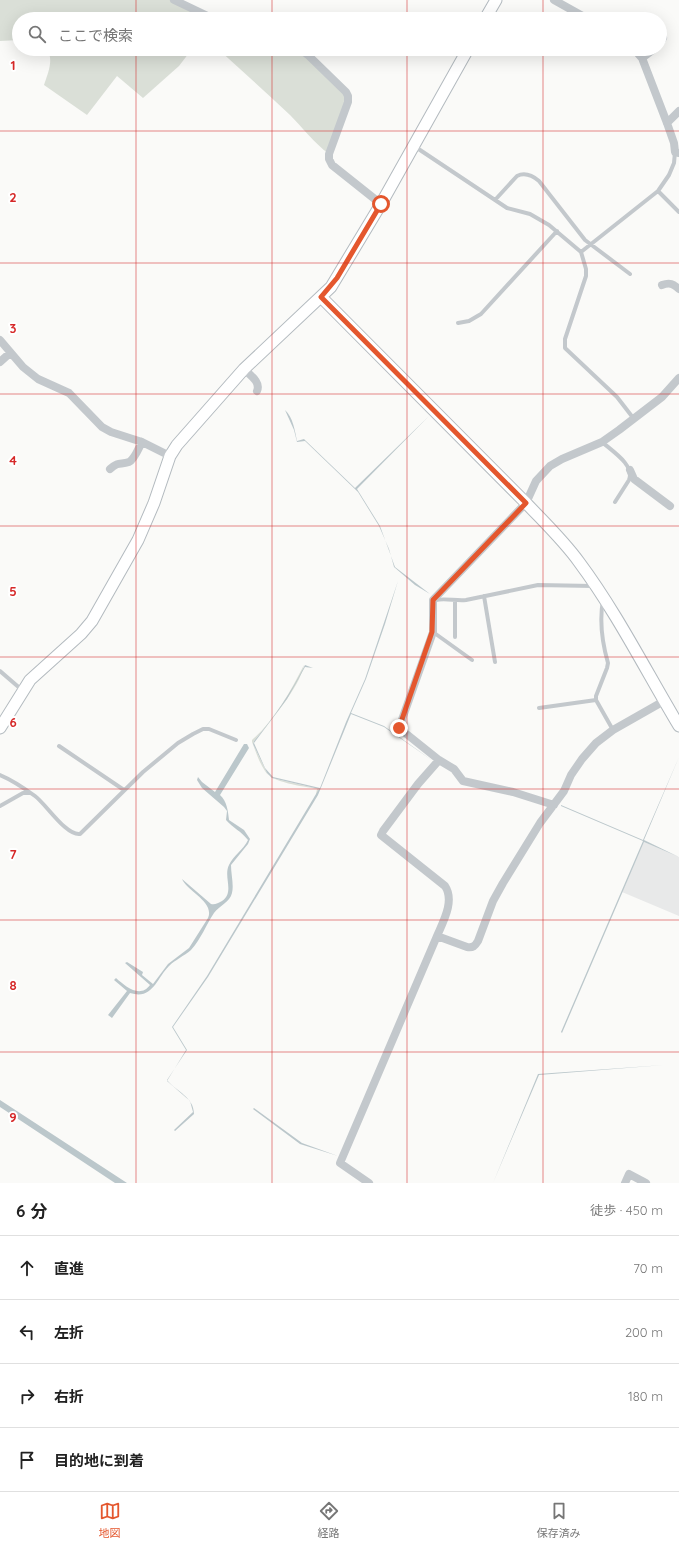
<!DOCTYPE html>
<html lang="ja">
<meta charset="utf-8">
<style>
body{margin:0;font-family:Quicksand,"Noto Sans JP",sans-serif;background:#f2f2f2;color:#222}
.stop{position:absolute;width:12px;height:12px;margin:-9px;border:3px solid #e4572e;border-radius:50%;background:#fff}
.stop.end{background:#e4572e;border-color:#fff;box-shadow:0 1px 4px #0008}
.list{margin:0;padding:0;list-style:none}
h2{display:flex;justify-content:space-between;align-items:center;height:52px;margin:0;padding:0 16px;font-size:17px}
h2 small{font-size:13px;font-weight:400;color:#767676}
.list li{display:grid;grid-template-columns:26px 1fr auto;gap:12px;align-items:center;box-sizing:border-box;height:64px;padding:0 16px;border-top:1px solid #e0e0e0}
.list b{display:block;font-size:15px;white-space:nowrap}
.list em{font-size:13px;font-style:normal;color:#767676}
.icon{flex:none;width:22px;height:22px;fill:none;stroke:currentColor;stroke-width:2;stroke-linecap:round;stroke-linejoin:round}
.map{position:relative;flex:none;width:679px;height:1183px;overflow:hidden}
.search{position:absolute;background:#fff;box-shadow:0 4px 16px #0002;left:12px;right:12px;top:12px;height:44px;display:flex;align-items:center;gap:10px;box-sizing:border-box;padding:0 14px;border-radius:22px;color:#767676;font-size:15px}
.sheet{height:308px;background:#fff}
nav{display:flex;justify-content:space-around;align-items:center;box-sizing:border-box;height:56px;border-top:1px solid #e0e0e0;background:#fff;font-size:11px;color:#767676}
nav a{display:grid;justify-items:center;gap:2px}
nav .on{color:#e4572e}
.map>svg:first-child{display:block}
.built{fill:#e8e9e9}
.green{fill:#dadfd7}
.water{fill:#bbc7cb}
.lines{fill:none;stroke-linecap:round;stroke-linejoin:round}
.secondary-casing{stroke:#b3babf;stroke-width:13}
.lane{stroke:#c3c8cc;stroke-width:4}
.street{stroke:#c3c8cc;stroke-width:8}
.secondary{stroke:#fff;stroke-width:11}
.route{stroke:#e4572e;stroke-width:5}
.grid{fill:none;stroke:#d62828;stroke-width:1;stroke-opacity:0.55}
.grid-label{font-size:13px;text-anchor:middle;font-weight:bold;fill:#d62828;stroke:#fff;stroke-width:4;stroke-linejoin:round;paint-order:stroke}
</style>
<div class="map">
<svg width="679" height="1183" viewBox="0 0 679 1183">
<rect width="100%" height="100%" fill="#fafaf8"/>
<path class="built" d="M 644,842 L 679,857 L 679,916 L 622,892 Z"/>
<path class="green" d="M 0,0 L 173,0 L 213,19 L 19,19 L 19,40 L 0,41 Z
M 47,49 L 192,49 L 179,66 L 143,98 L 117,76 L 87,115 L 44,85 C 48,73 54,60 47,49 Z
M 218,49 L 293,49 L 304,52 L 348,96 L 329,154 C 314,143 303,128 290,115 C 266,92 242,71 218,49 Z
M 304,665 C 300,687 269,723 254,741 L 253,744 L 267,773 L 272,778 L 319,789 L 317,794 L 316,794 L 317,789 C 303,786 272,783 265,771 C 259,762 256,752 252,742 L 252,740 C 275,720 290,692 304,665 Z"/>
<path class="water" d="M 285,410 C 293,417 295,431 297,441 L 304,439 L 306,441 L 355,488 L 429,416 L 357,489 L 380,526 L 395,567 L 430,594 L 415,585 L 394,567 L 389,549 L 379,526 L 358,492 L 305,441 L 297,442 L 294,430 Z
M 398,581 L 385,624 L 366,679 L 351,713 L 384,726 L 433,761 L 384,727 L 351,714 L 318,795 L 208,977 L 173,1027 L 187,1050 L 167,1080 C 177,1092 194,1097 194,1114 L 175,1131 L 174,1130 L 193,1112 L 190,1101 L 167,1081 L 186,1050 L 172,1027 L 207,976 L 319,789 L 272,778 L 267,773 L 253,744 L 254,741 C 274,717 291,693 305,665 L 313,668 L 305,667 L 287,699 L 254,743 L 265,768 L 273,777 L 320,788 L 346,722 L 365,679 Z
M 244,744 L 247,744 L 249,748 L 220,795 C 227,801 228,811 229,820 L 244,830 L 250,839 L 248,844 L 231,865 C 231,874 234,885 232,893 C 230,902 219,906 214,913 C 206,925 201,939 191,950 C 184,956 175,960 169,966 C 156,979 153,1000 130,993 L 112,1018 L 108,1015 L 127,991 L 114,980 L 116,978 C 125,986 140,999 150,985 L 125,963 L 127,962 L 143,972 L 142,975 L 153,984 L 168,964 L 189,948 L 208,918 C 215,902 187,891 182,879 L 211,904 C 215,905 218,903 222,901 C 235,892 223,877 229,865 C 233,856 244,849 248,840 C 241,831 233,828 226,820 L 227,811 L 224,807 L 202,788 L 197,780 L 198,777 L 202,782 L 215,792 Z
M 679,757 L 644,840 L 679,857 L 644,842 L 562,1033 L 561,1032 L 643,841 L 561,806 L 561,805 L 643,840 Z
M 664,1065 L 539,1075 L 493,1183 L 538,1074 Z
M 0,1100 L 127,1183 L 115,1183 L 0,1107 Z
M 254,1108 L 302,1143 L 338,1156 L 300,1144 L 253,1109 Z"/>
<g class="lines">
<defs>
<path id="secondary" d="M 485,19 L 496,0
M 321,297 L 526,503 C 544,522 564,541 579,562 C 617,613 646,671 679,726
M 0,728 L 30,680 L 81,634 L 92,621 L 138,540 L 154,503 L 170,456 L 177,445 L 244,369 L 331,287 L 381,204 L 468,49"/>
</defs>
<use href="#secondary" class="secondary-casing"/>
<path class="lane" d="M 414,146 L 507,208 L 530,214 L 549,225 L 581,252 L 586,269 L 586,276 L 565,339 L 565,348 L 617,397 L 634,419
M 658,191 L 679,212
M 495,200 L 517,176 C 525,172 533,176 539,181 L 585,240 L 630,274
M 581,252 L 658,191 L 669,175 L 674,163 L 675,152
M 458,323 L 469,321 L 481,314 L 557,231
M 602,442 C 612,451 635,465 629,480 L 615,502
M 484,596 L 495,662
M 436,600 C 445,598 456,601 466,600 L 538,585 L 593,586
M 603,600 C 599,622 602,642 608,663 L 607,668 L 596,696 L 596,700 L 613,730
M 433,632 L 472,660
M 455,637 L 455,601
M 0,671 L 22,690
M 539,708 L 596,700
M 59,746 L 124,790
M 0,775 C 12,780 24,788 35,796 C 46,804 66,836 80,834 L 143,772 L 178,743 L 193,734 L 203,729 L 209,729 L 236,740
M 0,806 L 23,793 L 30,793"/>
<path class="street" d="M 174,0 L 214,19
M 554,0 L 588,19
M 660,43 L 663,38
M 293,49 L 304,52 L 309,56 L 346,92 L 348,96 L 348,102 L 329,154 L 329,159 L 332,165 L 381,204
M 634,49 L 642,58 L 667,123 L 674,143 L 675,152 L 679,153
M 642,58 L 654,49
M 667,123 L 679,111
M 662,285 C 670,282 673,284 679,289
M 0,340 L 23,367 L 38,379 L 69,393 L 102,427 L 111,432 L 142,442 L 170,456
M 0,362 L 10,353
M 244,369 C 250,375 261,382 257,391
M 110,469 C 119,461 120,465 129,462 C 135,459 139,447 142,442
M 630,470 L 634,479 L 670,506
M 554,805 L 513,792 L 463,781 L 454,769 L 439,760 L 399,728 L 433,632 L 433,600 L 526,503 L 536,481 L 550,466 L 562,459 L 602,442 L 619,430 L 662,397 L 679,378
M 437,936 L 467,947 C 473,948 475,946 478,941 L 493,901 L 503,883 L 540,823 L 564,791 L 571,775 L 582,759 L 596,743 L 613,730 L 664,701
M 369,1183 L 340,1163 L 437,936 C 443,922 455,901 445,886 L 381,835 L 383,831 L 418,784 L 439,760
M 625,1183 L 629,1174 L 646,1183"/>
<use href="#secondary" class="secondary"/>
</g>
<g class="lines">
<path class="route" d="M 381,204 L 337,278 L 321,297 L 526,503 L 433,600 L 432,632 L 399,728"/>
</g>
<path class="grid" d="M 136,0 L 136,19M 272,0 L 272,19M 407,0 L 407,19M 543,0 L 543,19M 136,49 L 136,1183M 272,49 L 272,1183M 407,49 L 407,1183M 543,49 L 543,1183M 0,131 L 679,131M 0,263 L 679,263M 0,394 L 679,394M 0,526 L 679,526M 0,657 L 679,657M 0,789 L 679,789M 0,920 L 679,920M 0,1052 L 679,1052"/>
<g class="grid-label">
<text x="13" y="70">1</text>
<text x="13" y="202">2</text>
<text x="13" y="333">3</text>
<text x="13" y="465">4</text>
<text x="13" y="596">5</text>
<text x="13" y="727">6</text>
<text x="13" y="859">7</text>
<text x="13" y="990">8</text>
<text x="13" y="1122">9</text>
</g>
</svg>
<div class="stop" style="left:381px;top:204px"></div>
<div class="stop end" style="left:399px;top:728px"></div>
<div class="search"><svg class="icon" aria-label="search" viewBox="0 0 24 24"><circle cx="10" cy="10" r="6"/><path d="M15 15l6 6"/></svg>ここで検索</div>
</div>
<section class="sheet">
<h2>6 分<small>徒歩 · 450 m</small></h2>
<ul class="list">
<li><svg class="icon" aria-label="ahead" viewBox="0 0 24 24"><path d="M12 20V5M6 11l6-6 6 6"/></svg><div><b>直進</b></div><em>70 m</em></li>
<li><svg class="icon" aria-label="left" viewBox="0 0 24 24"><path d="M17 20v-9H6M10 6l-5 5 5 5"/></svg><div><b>左折</b></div><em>200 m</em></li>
<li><svg class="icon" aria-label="right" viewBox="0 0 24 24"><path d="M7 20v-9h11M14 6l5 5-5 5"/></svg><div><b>右折</b></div><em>180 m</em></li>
<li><svg class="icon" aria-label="arrive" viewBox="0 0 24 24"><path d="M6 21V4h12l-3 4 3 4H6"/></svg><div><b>目的地に到着</b></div></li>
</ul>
</section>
<nav>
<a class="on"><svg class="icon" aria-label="map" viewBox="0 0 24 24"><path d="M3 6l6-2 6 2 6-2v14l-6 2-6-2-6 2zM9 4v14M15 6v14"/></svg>地図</a>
<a><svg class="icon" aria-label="directions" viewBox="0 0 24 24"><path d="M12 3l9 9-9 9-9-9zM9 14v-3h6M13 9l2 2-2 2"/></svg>経路</a>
<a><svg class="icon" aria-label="saved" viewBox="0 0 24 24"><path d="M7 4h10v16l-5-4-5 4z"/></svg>保存済み</a>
</nav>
